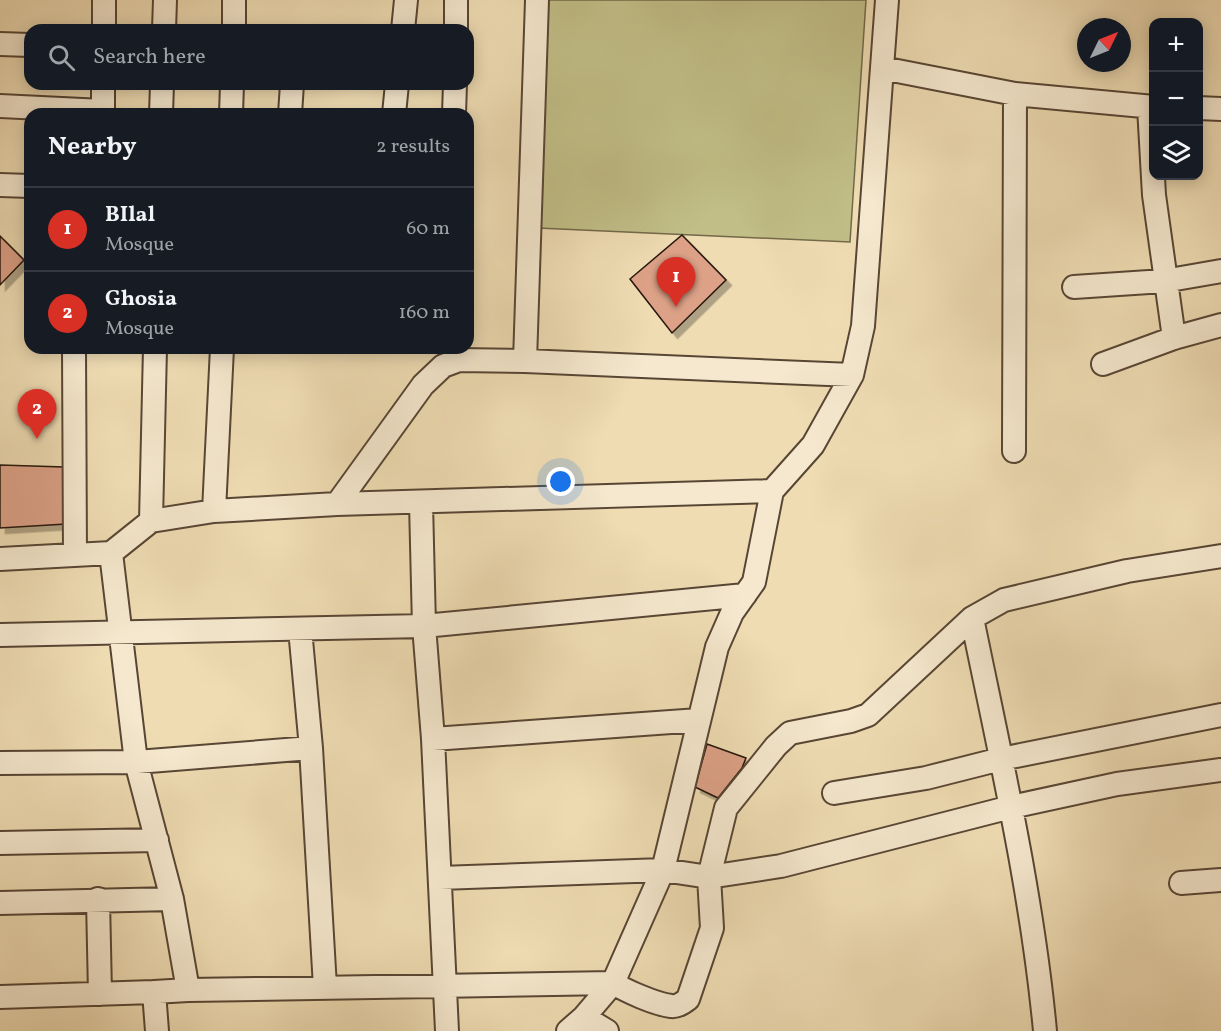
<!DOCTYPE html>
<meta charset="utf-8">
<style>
body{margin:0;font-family:Vollkorn,serif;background:#20242c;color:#f1f3f6}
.controls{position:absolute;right:18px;top:18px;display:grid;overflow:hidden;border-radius:12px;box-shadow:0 3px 15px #0003}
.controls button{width:54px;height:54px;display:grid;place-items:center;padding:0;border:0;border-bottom:2px solid #363941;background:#171b24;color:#f1f3f6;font:30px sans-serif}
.compass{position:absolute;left:1077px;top:18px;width:54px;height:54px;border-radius:50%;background:#171b24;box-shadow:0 3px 15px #0003;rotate:47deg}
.you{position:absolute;left:561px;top:482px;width:21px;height:21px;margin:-15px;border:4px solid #fff;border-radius:50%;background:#1a73e8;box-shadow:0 0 0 9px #1a73e833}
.badge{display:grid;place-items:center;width:39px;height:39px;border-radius:50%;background:#d93025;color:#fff;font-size:20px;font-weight:700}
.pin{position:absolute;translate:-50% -50px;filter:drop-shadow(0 2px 3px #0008)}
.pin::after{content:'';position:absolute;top:32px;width:21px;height:18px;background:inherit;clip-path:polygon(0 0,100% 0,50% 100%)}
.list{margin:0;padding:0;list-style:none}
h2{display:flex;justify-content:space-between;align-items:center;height:78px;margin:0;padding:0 24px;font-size:26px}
h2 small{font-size:20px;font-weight:400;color:#9ea1a6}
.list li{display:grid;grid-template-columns:39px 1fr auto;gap:18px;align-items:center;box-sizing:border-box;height:84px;padding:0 24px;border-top:2px solid #363941}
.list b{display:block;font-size:22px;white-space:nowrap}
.list p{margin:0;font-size:20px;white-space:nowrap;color:#9ea1a6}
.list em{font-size:20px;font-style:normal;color:#9ea1a6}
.icon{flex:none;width:33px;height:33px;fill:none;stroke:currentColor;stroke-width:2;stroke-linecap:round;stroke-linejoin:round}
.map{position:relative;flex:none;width:1221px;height:1031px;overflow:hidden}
.search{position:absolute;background:#171b24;box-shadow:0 3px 15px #0003;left:24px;top:24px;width:450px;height:66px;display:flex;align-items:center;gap:15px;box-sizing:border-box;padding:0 21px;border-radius:18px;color:#9ea1a6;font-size:22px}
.panel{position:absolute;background:#171b24;box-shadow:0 3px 15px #0003;left:24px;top:108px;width:450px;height:246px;border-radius:18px}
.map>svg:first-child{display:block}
.green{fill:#c1be87;stroke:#736949;stroke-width:1.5}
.building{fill:#dca187;stroke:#25140b;stroke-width:1.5;filter:url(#shadow)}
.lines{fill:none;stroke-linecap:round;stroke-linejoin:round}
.minor-casing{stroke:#584635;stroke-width:26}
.minor{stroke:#f5e8ce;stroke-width:22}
</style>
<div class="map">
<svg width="1221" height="1031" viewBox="0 0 1221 1031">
<defs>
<filter id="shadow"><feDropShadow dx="5.5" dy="5.5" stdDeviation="0" flood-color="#0004"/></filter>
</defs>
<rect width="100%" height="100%" fill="#efdcb3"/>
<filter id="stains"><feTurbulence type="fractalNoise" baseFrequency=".00333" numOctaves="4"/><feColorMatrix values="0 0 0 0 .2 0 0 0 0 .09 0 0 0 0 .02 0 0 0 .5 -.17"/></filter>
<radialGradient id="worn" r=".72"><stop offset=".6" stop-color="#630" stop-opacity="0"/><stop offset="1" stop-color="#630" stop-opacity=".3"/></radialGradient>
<path class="green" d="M 546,0 L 866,0 L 850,242 L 538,228 Z"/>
<path class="building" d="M 682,235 L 726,280 L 672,333 L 630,279 Z
M 0,236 L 24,260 L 0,285 Z
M 0,465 L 64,467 L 66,524 L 0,528 Z
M 707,744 L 746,758 L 742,768 L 718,798 L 695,787 Z"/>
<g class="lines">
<defs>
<path id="minor" d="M 104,30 L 104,0
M 164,30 L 165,0
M 234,30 L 234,0
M 403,30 L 406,0
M 456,30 L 456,0
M 0,44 L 30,45
M 882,68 L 1015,94 L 1154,107
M 0,106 L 103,111
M 1149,107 L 1154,195 L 1174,338
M 1198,108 L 1221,109
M 103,114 L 103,84
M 161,114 L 162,84
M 231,114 L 232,84
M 290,114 L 292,84
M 394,114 L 397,84
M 454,114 L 455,84
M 0,185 L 30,186
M 1074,287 L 1164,281 L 1221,271
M 74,348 L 75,555
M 525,361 L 537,0
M 1103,364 L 1174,338 L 1221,325
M 1014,451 L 1015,94
M 421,503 L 424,626 L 433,739 L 447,1031
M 337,504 L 423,385 L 443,366 L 459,360 L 525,361 L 852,375
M 214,511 L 222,348
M 151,521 L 155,348
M 111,553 L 136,762 L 172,899 L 188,990 L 154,992 L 157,1031
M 0,559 L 111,553 L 151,521 L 214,511 L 337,504 L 772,491
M 972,618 C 1000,755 1032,892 1045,1031
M 300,629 L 311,748 L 325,987
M 0,635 L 424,626 L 745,595
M 433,739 L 699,720
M 0,763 L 137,762 L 311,748
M 834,793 L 926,778 L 1001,759 L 1221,715
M 0,843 L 157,840
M 440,878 L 663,870 L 709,877 L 781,866 L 1011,807 L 1117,784 L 1221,770
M 1181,883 L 1221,880
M 98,899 L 100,994
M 0,903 L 172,899
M 188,990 L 613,983 C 626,991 655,1004 671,1006 C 677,1007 683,1003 688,999 L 712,928 L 709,877 L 726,808 L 776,746 L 790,733 L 851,721 L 868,715 L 972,618 L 1004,600 L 1127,571 L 1221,556
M 0,997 L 154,992
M 584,1017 L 607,1031
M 568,1031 L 584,1017 L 613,983 L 663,870 L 717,647 L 732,613 L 754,582 L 772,491 L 813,445 L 852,375 L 863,326 L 887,0"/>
</defs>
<use href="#minor" class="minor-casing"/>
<use href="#minor" class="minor"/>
</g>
<rect width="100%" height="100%" filter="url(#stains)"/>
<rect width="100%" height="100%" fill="url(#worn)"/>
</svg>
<div class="controls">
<button>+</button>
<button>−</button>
<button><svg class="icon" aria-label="layers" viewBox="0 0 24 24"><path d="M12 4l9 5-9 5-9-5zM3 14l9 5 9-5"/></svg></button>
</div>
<svg class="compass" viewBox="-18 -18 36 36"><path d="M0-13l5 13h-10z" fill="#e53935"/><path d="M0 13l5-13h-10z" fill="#9ea1a6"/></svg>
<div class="you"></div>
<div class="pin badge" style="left:676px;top:307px">1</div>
<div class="pin badge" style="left:37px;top:439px">2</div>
<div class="search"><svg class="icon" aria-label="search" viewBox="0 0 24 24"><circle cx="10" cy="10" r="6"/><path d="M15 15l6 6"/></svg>Search here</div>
<section class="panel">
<h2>Nearby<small>2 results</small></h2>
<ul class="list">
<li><span class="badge">1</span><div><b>BIlal</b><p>Mosque</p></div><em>60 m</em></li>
<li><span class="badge">2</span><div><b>Ghosia</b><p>Mosque</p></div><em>160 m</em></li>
</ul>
</section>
</div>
